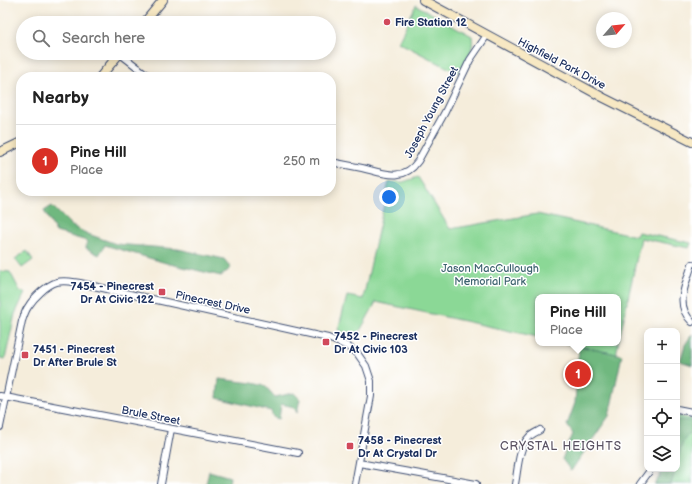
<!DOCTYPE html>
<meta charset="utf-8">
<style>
body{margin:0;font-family:"Balsamiq Sans",sans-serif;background:#f6f6f6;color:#222}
.controls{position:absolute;right:12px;bottom:12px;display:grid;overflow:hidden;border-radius:8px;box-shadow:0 2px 10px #0003}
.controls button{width:36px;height:36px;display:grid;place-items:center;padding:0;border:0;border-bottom:1px solid #e0e0e0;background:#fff;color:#222;font:20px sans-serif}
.compass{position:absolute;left:596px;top:12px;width:36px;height:36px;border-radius:50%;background:#fff;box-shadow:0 2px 10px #0003;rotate:62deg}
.you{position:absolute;left:389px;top:197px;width:14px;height:14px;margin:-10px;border:3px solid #fff;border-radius:50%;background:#1a73e8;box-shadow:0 0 0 6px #1a73e833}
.badge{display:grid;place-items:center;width:26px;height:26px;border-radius:50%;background:#d93025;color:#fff;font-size:13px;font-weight:700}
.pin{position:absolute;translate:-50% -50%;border:2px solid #fff;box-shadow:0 1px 4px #0006}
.popup{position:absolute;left:535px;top:294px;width:86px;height:52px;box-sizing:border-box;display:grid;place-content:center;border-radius:8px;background:#fff;filter:drop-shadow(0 1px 3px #0005);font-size:13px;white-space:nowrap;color:#767676}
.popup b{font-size:15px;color:#222}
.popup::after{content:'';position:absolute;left:50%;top:100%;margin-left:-8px;border:8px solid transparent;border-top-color:#fff}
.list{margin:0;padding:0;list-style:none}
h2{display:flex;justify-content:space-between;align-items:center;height:52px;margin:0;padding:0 16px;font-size:17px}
h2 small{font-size:13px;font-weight:400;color:#767676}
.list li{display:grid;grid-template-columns:26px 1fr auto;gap:12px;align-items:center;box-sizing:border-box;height:72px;padding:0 16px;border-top:1px solid #e0e0e0}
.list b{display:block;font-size:15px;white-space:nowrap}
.list p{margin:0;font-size:13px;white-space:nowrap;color:#767676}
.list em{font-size:13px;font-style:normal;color:#767676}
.icon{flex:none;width:22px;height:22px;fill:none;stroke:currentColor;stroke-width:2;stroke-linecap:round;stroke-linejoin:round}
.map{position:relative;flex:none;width:692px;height:484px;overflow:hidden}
.search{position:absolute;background:#fff;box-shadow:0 2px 10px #0003;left:16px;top:16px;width:320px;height:44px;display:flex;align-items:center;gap:10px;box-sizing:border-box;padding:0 14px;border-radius:22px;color:#767676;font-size:15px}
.panel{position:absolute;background:#fff;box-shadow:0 2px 10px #0003;left:16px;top:72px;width:320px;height:124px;border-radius:16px}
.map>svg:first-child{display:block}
.green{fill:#8bd896;stroke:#53847a}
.forest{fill:#70b87f;stroke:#46746e}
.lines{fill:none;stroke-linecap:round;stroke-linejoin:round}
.street-casing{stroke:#3c4c71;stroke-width:8}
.secondary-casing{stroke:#3c4c71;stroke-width:10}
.street{stroke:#fff;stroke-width:6}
.secondary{stroke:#f7e8c3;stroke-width:8}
.poi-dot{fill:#d1495b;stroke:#fff;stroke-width:1.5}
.labels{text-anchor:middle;stroke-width:3;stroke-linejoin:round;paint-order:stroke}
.poi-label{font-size:11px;font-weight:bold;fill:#1b2f5e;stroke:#fff;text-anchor:start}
.street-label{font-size:11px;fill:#1b2f5e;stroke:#fff}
.park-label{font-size:11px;fill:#3d626f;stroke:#fff}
.neighbourhood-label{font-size:12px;letter-spacing:1px;fill:#5b5363;stroke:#fff}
</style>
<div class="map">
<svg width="692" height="484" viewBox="0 0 692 484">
<rect width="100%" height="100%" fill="#fff"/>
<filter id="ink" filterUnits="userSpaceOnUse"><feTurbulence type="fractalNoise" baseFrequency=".025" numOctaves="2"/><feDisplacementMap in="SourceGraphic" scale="8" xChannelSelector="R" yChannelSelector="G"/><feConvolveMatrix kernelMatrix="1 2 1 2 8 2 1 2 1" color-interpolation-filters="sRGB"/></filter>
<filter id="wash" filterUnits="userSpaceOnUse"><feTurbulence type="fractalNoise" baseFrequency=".012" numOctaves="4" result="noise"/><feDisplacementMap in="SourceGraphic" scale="16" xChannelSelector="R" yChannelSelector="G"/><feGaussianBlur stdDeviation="0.9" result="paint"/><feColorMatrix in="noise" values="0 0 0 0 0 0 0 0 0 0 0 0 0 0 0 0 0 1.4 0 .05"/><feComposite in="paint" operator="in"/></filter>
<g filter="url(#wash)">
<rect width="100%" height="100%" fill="#f5eddb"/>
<path class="green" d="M 416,5 L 472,36 C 475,51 465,62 458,73 L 398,42 Z
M 418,177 L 450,229 L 537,214 L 636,236 L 638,232 L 691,243 L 689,248 L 641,238 L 616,354 L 564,343 L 618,343 L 618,297 L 538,297 L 538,337 L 376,302 L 356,338 L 346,333 L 338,330 L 347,296 L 363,299 L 389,182 L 403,182 Z
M 27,251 L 33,260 L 22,268 L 15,259 Z
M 0,271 L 10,272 L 20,291 L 25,293 L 15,314 L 5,359 L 0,358 Z
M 677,416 L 692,419 L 692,484 L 655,484 L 663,469 L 677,469 Z"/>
<path class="forest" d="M 52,206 L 72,226 L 88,234 L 116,244 L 178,249 L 224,259 L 231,268 L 221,276 L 166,263 L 105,245 L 99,255 L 86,248 L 87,241 L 56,232 L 44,211 Z
M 692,334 L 692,365 L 680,361 L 685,345 Z
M 579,346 L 622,355 L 609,416 L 571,471 L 562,459 L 573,434 L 567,425 L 575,403 Z
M 219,379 L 252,383 L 265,386 L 275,397 L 294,393 L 300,399 L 297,413 L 294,407 L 281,404 L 279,419 L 273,417 L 271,411 L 217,398 Z
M 677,420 L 692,421 L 692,431 C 681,438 680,453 677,465 Z
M 662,469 L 676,469 L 671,484 L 654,484 L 660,477 Z
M 209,471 L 230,477 L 229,484 L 206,484 Z"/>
</g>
<g filter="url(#ink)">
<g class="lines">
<defs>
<path id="street" d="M 119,53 L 150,77
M 331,162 C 341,164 352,166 362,168 C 383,173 403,183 418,161 L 445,112 L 470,60 L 487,35
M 692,264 C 686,285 674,304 692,322
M 0,396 L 298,453
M 677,409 L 692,412
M 0,427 L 22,321 C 24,316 25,311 28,307 C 34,297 47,285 57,282 C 64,280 73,282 80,283 L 328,338 L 347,346 L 357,353 L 366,366 L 371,381 L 371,396 L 355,484
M 359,463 L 476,484
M 161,484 L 171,429
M 515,484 C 518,470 518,448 529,437 C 532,434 537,432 540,430
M 640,484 L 651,469"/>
<path id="secondary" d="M 423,0 L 604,98 L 692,142
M 144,23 L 163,0
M 100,77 L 120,53
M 0,152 L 21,142"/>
</defs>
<use href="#street" class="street-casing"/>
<use href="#secondary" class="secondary-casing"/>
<use href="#street" class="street"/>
<use href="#secondary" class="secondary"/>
</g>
</g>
<g class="poi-dot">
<circle cx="387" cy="22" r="4"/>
<rect x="158" y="288" width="8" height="8" rx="2"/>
<rect x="322" y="338" width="8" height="8" rx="2"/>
<rect x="21" y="351" width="8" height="8" rx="2"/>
<rect x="346" y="442" width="8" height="8" rx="2"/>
</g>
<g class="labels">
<g class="poi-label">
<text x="395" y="26">Fire Station 12</text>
<text x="154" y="290" text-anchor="end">7454 - Pinecrest<tspan x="154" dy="13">Dr At Civic 122</tspan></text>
<text x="334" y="340">7452 - Pinecrest<tspan x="334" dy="13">Dr At Civic 103</tspan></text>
<text x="33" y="353">7451 - Pinecrest<tspan x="33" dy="13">Dr After Brule St</tspan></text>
<text x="358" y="444">7458 - Pinecrest<tspan x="358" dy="13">Dr At Crystal Dr</tspan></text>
</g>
<g class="street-label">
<text transform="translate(562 63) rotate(28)" y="4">Highfield Park Drive</text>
<text transform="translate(431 112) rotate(-62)" y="4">Joseph Young Street</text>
<text transform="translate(213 302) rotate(12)" y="4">Pinecrest Drive</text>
<text transform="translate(151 415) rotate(11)" y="4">Brule Street</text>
</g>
<g class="park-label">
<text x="490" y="272">Jason MacCullough<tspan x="490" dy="13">Memorial Park</tspan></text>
</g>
<g class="neighbourhood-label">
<text x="561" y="450">CRYSTAL HEIGHTS</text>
</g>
</g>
</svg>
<div class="controls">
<button>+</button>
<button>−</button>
<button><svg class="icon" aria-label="locate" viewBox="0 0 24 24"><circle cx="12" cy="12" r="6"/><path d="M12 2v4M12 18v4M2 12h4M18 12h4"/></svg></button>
<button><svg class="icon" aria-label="layers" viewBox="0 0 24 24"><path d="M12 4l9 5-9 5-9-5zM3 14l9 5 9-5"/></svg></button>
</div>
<svg class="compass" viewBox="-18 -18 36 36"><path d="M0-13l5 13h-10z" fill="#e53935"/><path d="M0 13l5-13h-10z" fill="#767676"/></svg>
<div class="you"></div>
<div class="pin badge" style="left:578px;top:374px">1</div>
<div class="popup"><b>Pine Hill</b>Place</div>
<div class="search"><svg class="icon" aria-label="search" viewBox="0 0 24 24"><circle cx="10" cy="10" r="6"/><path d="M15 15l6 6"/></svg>Search here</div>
<section class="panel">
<h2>Nearby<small></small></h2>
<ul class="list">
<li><span class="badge">1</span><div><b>Pine Hill</b><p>Place</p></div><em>250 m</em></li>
</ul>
</section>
</div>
